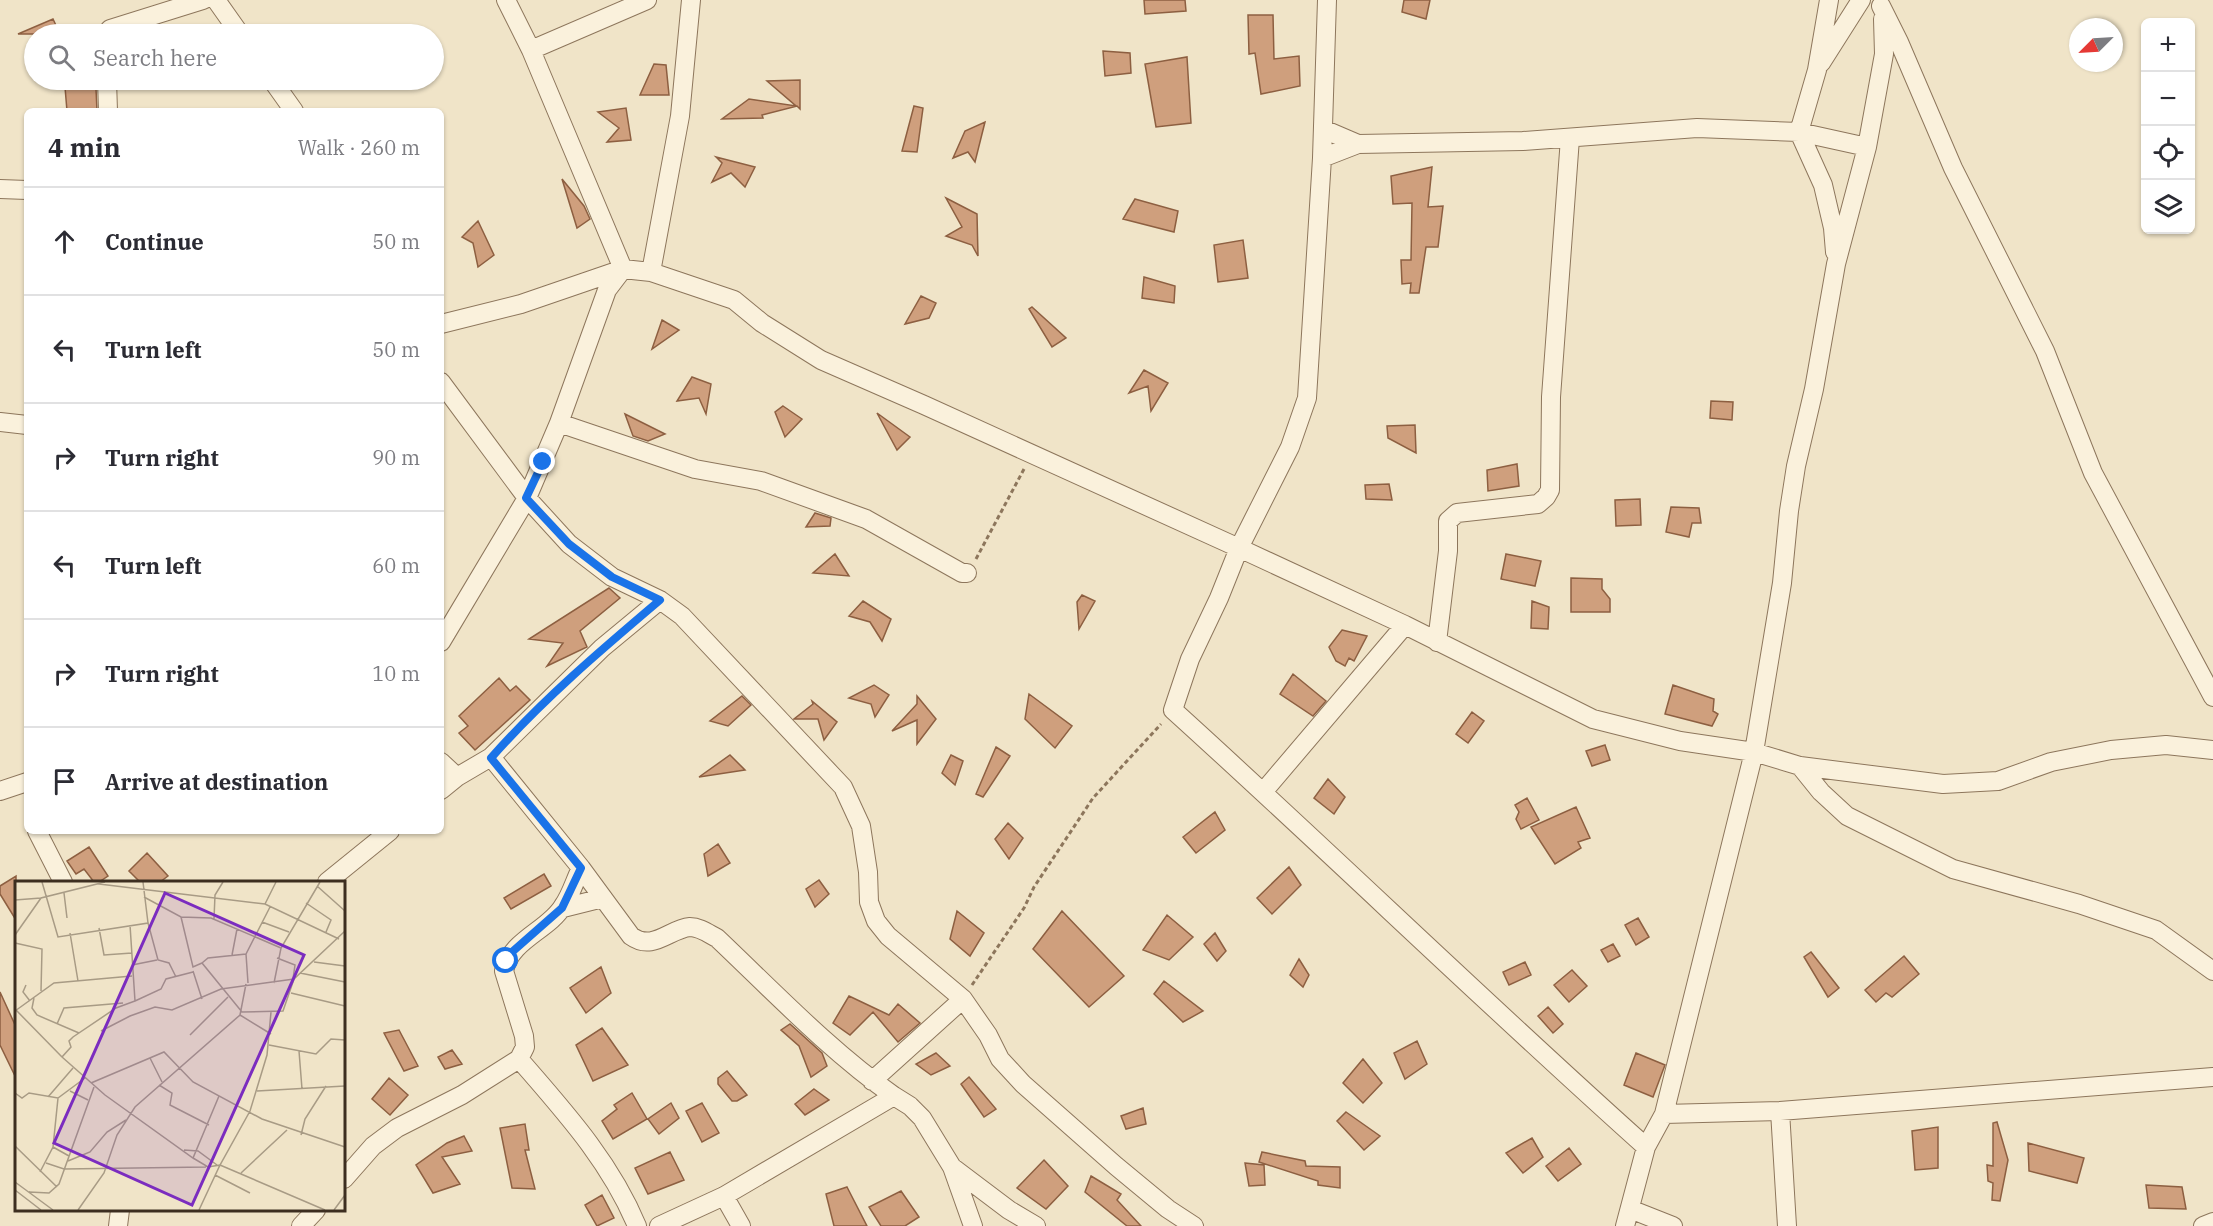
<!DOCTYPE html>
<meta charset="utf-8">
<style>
body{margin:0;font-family:"IBM Plex Serif",serif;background:#f2f2f3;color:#2b2b33}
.controls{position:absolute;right:18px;top:18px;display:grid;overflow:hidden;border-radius:9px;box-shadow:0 2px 4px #0004}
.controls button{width:54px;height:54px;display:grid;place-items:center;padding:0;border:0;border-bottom:2px solid #e1e1e2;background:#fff;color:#2b2b33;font:30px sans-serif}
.compass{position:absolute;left:2069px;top:18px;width:54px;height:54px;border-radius:50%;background:#fff;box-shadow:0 2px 4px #0004;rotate:246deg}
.stop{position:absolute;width:18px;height:18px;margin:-14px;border:4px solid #1a73e8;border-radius:50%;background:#fff}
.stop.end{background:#1a73e8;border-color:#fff;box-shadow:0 2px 6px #0008}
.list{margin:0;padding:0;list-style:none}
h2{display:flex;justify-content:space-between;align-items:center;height:78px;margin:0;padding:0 24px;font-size:26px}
h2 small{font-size:20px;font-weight:400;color:#7c7c81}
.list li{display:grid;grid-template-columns:39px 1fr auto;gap:18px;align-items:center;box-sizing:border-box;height:108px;padding:0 24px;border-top:2px solid #e1e1e2}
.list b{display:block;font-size:22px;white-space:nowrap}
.list em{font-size:20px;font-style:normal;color:#7c7c81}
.icon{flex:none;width:33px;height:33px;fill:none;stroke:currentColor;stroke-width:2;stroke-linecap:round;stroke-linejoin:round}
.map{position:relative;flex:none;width:2213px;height:1226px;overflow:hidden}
.search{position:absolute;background:#fff;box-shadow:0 2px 4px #0004;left:24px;top:24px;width:420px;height:66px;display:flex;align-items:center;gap:15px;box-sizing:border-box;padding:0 21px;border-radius:33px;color:#7c7c81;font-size:22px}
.panel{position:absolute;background:#fff;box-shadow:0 2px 4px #0004;left:24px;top:108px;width:420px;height:726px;border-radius:9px}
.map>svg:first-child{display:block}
.building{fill:#cf9f7d;stroke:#8d5f41;stroke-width:1.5}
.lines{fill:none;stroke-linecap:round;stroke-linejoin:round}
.minor-casing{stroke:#8d765c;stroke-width:20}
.path{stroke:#8d765c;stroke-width:3;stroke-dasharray:4.5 3;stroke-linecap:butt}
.minor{stroke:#faf1dc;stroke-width:18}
.route{stroke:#1a73e8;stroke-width:8}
.inset-road{fill:none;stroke:#a89b85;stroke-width:1.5}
.view{fill:#7b2cbf;fill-opacity:0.15;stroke:#7b2cbf;stroke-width:3}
.inset-edge{fill:none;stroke:#3d2e20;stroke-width:3}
</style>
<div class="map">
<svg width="2213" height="1226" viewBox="0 0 2213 1226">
<rect width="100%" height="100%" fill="#f0e4c8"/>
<path class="building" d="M 1144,0 L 1185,0 L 1186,11 L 1145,14 Z
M 1404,0 L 1430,0 L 1426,19 L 1402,12 Z
M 1248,15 L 1273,15 L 1274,59 L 1299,56 L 1300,86 L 1261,94 L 1255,53 L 1249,54 Z
M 53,19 L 60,34 L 18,34 Z
M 1103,51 L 1130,53 L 1131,73 L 1105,76 Z
M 1187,57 L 1191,123 L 1156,127 L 1145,64 Z
M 654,64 L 666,65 L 669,95 L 640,95 Z
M 800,80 L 800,109 L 797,106 L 762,115 L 763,118 L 722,119 L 749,99 L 796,106 L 767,81 Z
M 65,87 L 96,89 L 97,111 L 67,111 Z
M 914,106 L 923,108 L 917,152 L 902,151 Z
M 626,108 L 631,140 L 607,142 L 619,128 L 598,112 Z
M 985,122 L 975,162 L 968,152 L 953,158 L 965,131 Z
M 716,157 L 755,167 L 745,187 L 731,173 L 712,182 L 722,163 Z
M 1432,167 L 1428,207 L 1443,206 L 1438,247 L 1426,247 L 1419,293 L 1410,293 L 1411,283 L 1402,284 L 1401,260 L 1411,260 L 1412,203 L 1393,204 L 1391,176 Z
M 562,179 L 584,206 L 590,219 L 577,228 Z
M 946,198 L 977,214 L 978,256 L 972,245 L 946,236 L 962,227 Z
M 1135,199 L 1178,211 L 1174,232 L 1123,219 Z
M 478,221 L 494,255 L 478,267 L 473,243 L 462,237 Z
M 1243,240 L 1248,278 L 1218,282 L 1214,245 Z
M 1144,277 L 1175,286 L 1174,303 L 1142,298 Z
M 921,296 L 936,303 L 929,318 L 905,324 Z
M 1032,307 L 1066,338 L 1052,347 L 1029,309 Z
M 662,320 L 679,330 L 652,349 Z
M 1144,370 L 1168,383 L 1151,411 L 1148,386 L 1129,393 Z
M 692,377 L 711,384 L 706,414 L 699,398 L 677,401 Z
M 1711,401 L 1733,402 L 1732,420 L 1710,418 Z
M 783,406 L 802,419 L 785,437 L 775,412 Z
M 877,413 L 910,437 L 897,450 Z
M 625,414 L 665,434 L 648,441 L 633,436 Z
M 1415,425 L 1416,453 L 1388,438 L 1387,426 Z
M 1517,464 L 1519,486 L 1488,491 L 1487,470 Z
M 1389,484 L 1392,500 L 1366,499 L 1365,485 Z
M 1640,499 L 1641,525 L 1616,526 L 1615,500 Z
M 1671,507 L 1699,508 L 1701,523 L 1692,523 L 1689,537 L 1666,532 Z
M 815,513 L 831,518 L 830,526 L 806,527 Z
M 835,554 L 849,576 L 813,573 Z
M 1506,554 L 1541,561 L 1535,586 L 1501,579 Z
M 1571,578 L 1602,579 L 1602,589 L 1610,599 L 1610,612 L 1571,612 Z
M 609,588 L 620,598 L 580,631 L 587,647 L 547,666 L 563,643 L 529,639 Z
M 1082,595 L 1095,601 L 1079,629 L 1077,602 Z
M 863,601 L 891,619 L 882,641 L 870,622 L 849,616 Z
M 1532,601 L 1549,607 L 1548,629 L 1531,628 Z
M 1342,630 L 1367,636 L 1354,661 L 1349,658 L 1345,666 L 1336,661 L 1329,647 Z
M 1293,674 L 1326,701 L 1313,716 L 1280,694 Z
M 499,678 L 510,691 L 516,686 L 530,700 L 475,750 L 459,733 L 468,726 L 459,716 Z
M 874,685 L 889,695 L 875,717 L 871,704 L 849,698 Z
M 1673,685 L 1714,699 L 1713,711 L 1718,714 L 1712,726 L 1665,714 Z
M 1029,694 L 1072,726 L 1055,748 L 1025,719 Z
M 742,696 L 751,705 L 728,726 L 710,721 Z
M 917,696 L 936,719 L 917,744 L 917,720 L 892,731 L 917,704 Z
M 812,701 L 837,722 L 824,740 L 818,719 L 794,719 L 813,704 Z
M 1472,712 L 1484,721 L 1468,743 L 1456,734 Z
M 1605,745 L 1610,760 L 1592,766 L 1586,751 Z
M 996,747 L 1010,756 L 983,797 L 976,794 Z
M 730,755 L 745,770 L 699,777 Z
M 951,755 L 963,761 L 955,785 L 942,773 Z
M 1328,779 L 1345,797 L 1334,814 L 1314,798 Z
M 1527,798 L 1539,820 L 1521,829 L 1516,819 L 1519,812 L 1515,805 Z
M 1576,807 L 1590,838 L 1578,842 L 1581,848 L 1555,864 L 1531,827 Z
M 1215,812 L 1225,830 L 1196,853 L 1183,837 Z
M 1008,823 L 1023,838 L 1009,859 L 995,839 Z
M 718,844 L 730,863 L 708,876 L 704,854 Z
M 89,847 L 108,876 L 99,882 L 94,882 L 84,869 L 76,874 L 67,861 Z
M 147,853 L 168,876 L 160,882 L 140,882 L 129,871 Z
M 1289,867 L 1301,885 L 1272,914 L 1257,898 Z
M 544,874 L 551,886 L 511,909 L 504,898 Z
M 16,876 L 16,920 L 0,894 L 0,886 Z
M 819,880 L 829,894 L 815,907 L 806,889 Z
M 957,911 L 984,933 L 970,956 L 950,939 Z
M 1062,911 L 1124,976 L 1089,1007 L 1033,949 Z
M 1167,915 L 1193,937 L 1169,960 L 1143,950 Z
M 1638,918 L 1649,937 L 1636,945 L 1625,925 Z
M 1215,933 L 1226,951 L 1217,961 L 1204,944 Z
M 1613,944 L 1620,956 L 1608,962 L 1601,950 Z
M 1811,952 L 1839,988 L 1828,997 L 1804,957 Z
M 1904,956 L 1919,974 L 1892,997 L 1886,993 L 1876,1002 L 1865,990 Z
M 1299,959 L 1309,975 L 1303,987 L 1290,975 Z
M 1525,962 L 1531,975 L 1509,985 L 1503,972 Z
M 601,967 L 611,993 L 586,1013 L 570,988 Z
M 1572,970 L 1587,986 L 1569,1002 L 1554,985 Z
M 1164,981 L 1203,1011 L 1183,1022 L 1154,994 Z
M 0,992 L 16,1027 L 16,1078 L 0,1045 Z
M 849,996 L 889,1015 L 898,1004 L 920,1023 L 898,1042 L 873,1012 L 850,1035 L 833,1023 Z
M 1548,1007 L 1563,1024 L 1553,1033 L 1538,1016 Z
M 790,1024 L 822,1053 L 827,1066 L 811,1077 L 799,1046 L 781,1030 Z
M 602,1028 L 628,1065 L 593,1081 L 576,1045 Z
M 399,1030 L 418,1066 L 404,1071 L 384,1033 Z
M 1417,1041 L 1427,1064 L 1405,1079 L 1394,1053 Z
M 452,1050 L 462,1064 L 445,1069 L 438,1057 Z
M 936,1053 L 950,1066 L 931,1075 L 916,1064 Z
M 1636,1053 L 1665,1065 L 1653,1097 L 1624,1085 Z
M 1363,1059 L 1382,1083 L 1363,1103 L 1343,1083 Z
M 727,1071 L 747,1095 L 737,1101 L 732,1101 L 718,1084 L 718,1078 Z
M 969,1077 L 996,1109 L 984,1117 L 961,1084 Z
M 389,1078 L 408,1095 L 390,1115 L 372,1099 Z
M 814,1089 L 829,1100 L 805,1115 L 795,1104 Z
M 632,1093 L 647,1119 L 613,1139 L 602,1121 L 617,1109 L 614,1105 Z
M 671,1103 L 679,1118 L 659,1134 L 648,1119 Z
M 702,1103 L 719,1133 L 702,1142 L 686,1111 Z
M 1143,1108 L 1146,1124 L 1126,1129 L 1121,1116 Z
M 1346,1112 L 1380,1136 L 1364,1150 L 1337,1121 Z
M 1997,1122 L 2008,1160 L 2000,1201 L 1992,1200 L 1993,1183 L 1988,1181 L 1987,1165 L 1993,1166 L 1993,1123 Z
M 525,1124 L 529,1150 L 525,1150 L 535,1189 L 512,1188 L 500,1128 Z
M 1938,1127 L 1938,1168 L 1915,1170 L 1912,1131 Z
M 464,1136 L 472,1151 L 442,1157 L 460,1184 L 433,1193 L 416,1165 L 447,1143 Z
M 1532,1138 L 1543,1157 L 1523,1173 L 1506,1153 Z
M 2028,1143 L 2084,1158 L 2077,1183 L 2029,1171 Z
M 1569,1148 L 1581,1164 L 1558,1181 L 1546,1166 Z
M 670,1152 L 684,1180 L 648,1194 L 635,1168 Z
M 1262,1152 L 1305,1161 L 1306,1166 L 1340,1167 L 1340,1188 L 1318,1185 L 1318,1181 L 1259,1162 Z
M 1044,1160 L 1068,1186 L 1046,1209 L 1017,1188 Z
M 1245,1163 L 1264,1165 L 1265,1185 L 1249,1186 Z
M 1091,1176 L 1121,1194 L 1117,1200 L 1141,1226 L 1127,1226 L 1085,1192 Z
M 2146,1185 L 2182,1187 L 2186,1209 L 2149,1208 Z
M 847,1187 L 867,1226 L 834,1226 L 826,1194 Z
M 901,1191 L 919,1217 L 905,1226 L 881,1226 L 869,1207 Z
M 602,1195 L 614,1218 L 597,1226 L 585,1205 Z"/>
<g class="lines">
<defs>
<path id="minor" d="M 216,0 L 240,34
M 506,0 L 531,50 L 623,269
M 1327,0 L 1322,158 L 1307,398 L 1290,447 L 1239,548 L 1219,598 L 1190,659 L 1173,710 C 1332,854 1486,1004 1646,1147
M 1829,0 L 1817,70 L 1799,132 L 1823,185 L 1833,228 L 1835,252
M 1881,6 L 1899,42 L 1953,168 L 2045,351 L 2093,473 L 2213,697
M 106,34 L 110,29 L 203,0
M 531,50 L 647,0
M 1821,63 L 1861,0
M 107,80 L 108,111
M 272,80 L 294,111
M 1323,129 L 1358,144
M 1867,147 L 1884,54 L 1883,19
M 1322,158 L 1358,144 L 1523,141 L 1697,128 L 1799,132 L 1867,147 L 1836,264 L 1814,389 L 1796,466 L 1789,511 L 1782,583 L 1754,752 L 1664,1114 L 1646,1147 L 1625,1226
M 0,189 L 27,190
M 651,272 L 680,116 L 691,0
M 441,324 L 521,304 L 623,269 L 651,272 L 734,300 L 762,323 L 821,360 L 924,405 L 1239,548 L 1405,625 L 1593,719 L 1680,741 L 1754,752 L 1800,766 L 1943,784 L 1998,781 L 2051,762 L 2111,750 L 2166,745 L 2213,750
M 441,382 L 527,498 L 569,544 L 612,577 L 660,600 L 682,616 L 843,787 L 861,826 L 868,872 L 869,902 L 876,921 L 888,936 L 963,999 L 988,1035 L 1000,1059 L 1023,1084 L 1116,1166 L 1168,1209 L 1194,1226
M 0,422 L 27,425
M 559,423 L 695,469 L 761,481 L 866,519 L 962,573 L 967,573
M 441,642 L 527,498 L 559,423 L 607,290 L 623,269
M 1437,642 L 1448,551 L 1448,521 L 1457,513 L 1538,504 L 1546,497 L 1550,490 L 1551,397 L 1570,138
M 491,757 L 581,868 L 631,936 C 653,952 669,929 690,927 C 700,927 709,934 717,938 C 774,992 830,1051 894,1096
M 441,762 L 457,777 L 441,790
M 1800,766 L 1821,792 L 1847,816 L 1953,869 L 2079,904 L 2156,930 L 2213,971
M 457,777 L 491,757 L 602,648 L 660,600
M 0,791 L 27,782
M 1263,792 L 1405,625
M 37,831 L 63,882
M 327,882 L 390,831
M 563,908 L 603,898
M 519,1059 C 564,1111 610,1161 637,1226
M 872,1081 L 963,999
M 1780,1111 L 1787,1226
M 1664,1114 L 1780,1111 L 2213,1077
M 952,1167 L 973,1226
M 344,1179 L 373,1146 L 397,1128 L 462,1095 L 519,1059 L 525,1047 L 524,1036 L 504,971 C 510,940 549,930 563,906 C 571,895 575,880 581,868
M 724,1196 L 741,1226
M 1630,1209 L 1673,1226
M 118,1226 L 120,1210
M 301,1226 L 316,1210
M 659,1226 L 724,1196 L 894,1096 L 910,1106 L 922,1118 L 952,1167 L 1009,1210 L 1036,1226
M 2203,1226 L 2213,1222"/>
</defs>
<use href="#minor" class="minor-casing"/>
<path class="path" d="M 976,559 L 1024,469
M 972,985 L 1024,908 L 1034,887 L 1093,798 L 1161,724"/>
<use href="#minor" class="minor"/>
</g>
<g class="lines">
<path class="route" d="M 506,961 L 512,952 L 562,908 L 581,868 L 491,758 C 542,700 601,650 660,600 L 612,577 L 569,544 L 526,498 L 543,462"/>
</g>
<g transform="translate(15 881)">
<rect width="330" height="330" fill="#f0e4c8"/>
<path class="inset-road" d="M 27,1 L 43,56 L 133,42 L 128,1M 84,3 L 250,23 L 324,58M 302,5 L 330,30M 49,12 L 52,37M 129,16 L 166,36 L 196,37 L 266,67M 0,19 L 26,17M 291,22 L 316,39 L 311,51M 250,23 L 261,1M 166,36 L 178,86 L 187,82 L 227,131 L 268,130 L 279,98 L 330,50M 199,38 L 200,14 L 208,1M 247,41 L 274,51M 133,42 L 143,79 L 154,82 L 161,96M 115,44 L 120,120 L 101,127 L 58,156 L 54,160 L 56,166 L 47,176 L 90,214 L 178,277 L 204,215M 84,47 L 89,74 L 117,72M 55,52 L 63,100M 0,54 L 26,17 L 90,1M 0,62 L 27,68 L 26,110M 231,73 L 233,102M 217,74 L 222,48M 262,77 L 280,84 L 278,98M 299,81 L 330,85M 187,82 L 193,77 L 231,73 L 255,26M 117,84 L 142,79M 178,90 L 187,118M 285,92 L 330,101M 259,102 L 266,67 L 305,1M 11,104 L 8,111 L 15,120M 276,112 L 330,125M 19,117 L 17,127 L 22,134 L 64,152M 120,120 L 146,108 L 151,98 L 178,91M 1,129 L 47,176M 0,130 L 39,102 L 117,95M 225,134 L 256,153M 42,143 L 49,127 L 108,122M 86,150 L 115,135 L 140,126 L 157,129 L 206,108 L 279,98M 175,154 L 213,116M 254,164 L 301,173 L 316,158 L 330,159M 284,170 L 287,208M 135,177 L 147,201M 76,202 L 149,171 L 178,201 L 247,238 L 330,266M 144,204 L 157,212 L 155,224 L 194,244M 55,210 L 73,219M 242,210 L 330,205M 0,212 L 7,217 L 14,212 L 43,217 L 70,197M 33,216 L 58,187M 286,254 L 290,238 L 311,205M 0,265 L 42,306M 38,266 L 54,275M 169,269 L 183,270 L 202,284M 178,277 L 193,286 L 205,284 L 235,230 L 252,174 L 256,131M 53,280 L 75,271 L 92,251 L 111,239M 31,282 L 49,288 L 191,286M 25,291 L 38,266 L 43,217M 226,292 L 272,249M 200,294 L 235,312M 0,301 L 38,329M 0,309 L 26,329M 14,311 L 34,312 L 44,303 L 79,206M 63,329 L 89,292 L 102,254 L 120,226 L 225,134 L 231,103M 184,329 L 205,284 L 310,329M 319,329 L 330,314"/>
<path class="view" d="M 150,12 L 289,74 L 177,324 L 39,262 Z"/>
<rect width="330" height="330" class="inset-edge"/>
</g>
</svg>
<div class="controls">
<button>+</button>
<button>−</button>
<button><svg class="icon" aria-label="locate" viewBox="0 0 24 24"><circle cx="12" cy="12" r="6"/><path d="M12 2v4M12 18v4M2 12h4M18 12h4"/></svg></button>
<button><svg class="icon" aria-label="layers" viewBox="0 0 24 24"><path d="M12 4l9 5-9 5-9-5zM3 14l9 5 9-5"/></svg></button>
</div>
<svg class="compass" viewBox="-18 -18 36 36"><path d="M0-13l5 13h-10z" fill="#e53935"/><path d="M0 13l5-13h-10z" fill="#7c7c81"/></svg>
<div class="stop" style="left:506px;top:961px"></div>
<div class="stop end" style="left:543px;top:462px"></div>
<div class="search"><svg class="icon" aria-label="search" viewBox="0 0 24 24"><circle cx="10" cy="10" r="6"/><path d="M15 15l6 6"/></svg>Search here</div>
<section class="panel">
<h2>4 min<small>Walk · 260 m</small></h2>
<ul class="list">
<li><svg class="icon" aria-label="ahead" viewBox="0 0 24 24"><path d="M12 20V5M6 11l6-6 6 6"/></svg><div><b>Continue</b></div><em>50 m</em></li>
<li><svg class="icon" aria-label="left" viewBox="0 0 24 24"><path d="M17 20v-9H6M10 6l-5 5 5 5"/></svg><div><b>Turn left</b></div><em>50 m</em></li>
<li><svg class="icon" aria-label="right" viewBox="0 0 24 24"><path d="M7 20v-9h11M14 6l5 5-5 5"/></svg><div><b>Turn right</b></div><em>90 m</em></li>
<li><svg class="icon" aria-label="left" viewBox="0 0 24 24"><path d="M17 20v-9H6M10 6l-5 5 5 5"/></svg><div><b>Turn left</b></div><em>60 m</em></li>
<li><svg class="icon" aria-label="right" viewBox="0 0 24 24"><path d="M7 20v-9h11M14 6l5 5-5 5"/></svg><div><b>Turn right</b></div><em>10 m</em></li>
<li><svg class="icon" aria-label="arrive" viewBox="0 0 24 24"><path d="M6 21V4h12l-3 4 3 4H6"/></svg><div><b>Arrive at destination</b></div></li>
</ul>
</section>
</div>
